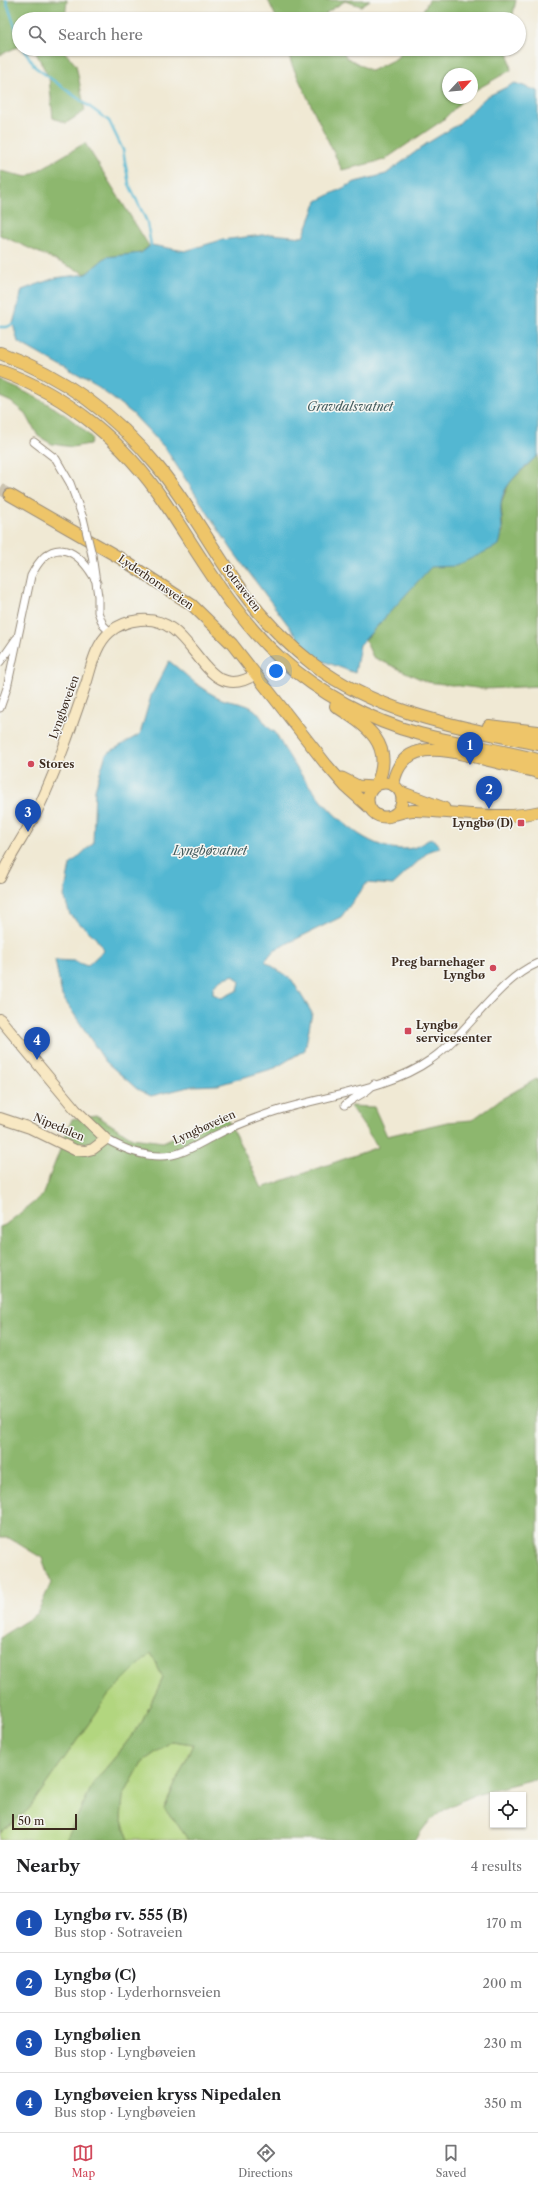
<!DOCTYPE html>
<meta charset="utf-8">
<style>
body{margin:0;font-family:"Libre Caslon Text",serif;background:#f6f6f6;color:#202124}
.controls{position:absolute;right:12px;bottom:12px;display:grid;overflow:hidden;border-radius:0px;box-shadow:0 1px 3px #0004}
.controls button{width:36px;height:36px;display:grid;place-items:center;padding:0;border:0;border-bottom:1px solid #e0e0e0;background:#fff;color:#202124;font:20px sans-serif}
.compass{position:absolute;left:442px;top:68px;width:36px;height:36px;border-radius:50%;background:#fff;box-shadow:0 1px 3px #0004;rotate:64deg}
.scale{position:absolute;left:12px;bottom:10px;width:65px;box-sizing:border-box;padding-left:4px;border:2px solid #3b2a1e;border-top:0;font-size:11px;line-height:14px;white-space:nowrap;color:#3b2a1e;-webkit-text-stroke:3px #f6f6f2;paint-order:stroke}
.you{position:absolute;left:276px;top:671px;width:14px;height:14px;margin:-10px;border:3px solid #fff;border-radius:50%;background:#1a73e8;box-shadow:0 0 0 6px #1a73e833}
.badge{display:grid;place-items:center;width:26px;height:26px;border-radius:50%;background:#d1495b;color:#fff;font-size:13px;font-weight:700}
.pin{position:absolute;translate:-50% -33px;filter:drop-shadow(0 1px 2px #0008)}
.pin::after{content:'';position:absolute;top:21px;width:14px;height:12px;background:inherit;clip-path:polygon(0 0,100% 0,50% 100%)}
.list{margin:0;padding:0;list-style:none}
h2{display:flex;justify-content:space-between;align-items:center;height:52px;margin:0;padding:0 16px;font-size:17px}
h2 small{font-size:13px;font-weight:400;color:#757577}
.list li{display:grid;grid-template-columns:26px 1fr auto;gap:12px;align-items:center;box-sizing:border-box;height:60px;padding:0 16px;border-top:1px solid #e0e0e0}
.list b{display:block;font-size:15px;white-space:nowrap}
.list p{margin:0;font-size:13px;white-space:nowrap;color:#757577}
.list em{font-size:13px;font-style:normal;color:#757577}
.icon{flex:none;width:22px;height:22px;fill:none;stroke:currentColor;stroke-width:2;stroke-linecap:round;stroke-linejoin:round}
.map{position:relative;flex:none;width:538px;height:1840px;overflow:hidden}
.search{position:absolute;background:#fff;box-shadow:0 1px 3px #0004;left:12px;right:12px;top:12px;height:44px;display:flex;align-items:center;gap:10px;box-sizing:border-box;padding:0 14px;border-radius:22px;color:#757577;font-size:15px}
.sheet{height:292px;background:#fff}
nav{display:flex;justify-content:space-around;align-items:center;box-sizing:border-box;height:56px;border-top:1px solid #e0e0e0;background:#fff;font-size:11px;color:#757577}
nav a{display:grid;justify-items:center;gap:2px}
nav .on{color:#d1495b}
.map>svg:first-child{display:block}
.green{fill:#b2d67f;stroke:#76804e}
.forest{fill:#8db76e;stroke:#647046}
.water{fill:#53b7d2;stroke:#477078;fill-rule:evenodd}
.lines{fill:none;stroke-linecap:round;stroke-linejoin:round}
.stream{stroke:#53b7d2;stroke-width:2.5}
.primary-tunnel{stroke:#ccc3b0;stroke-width:11;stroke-dasharray:11 5.5;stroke-linecap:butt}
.street-casing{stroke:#968a79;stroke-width:9}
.secondary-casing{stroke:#968a79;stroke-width:12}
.primary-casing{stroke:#968a79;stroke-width:13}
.highway-casing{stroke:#968a79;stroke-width:14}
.street{stroke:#fff;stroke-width:7}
.secondary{stroke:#f8e8c3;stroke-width:10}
.primary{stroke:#eec569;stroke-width:11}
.highway{stroke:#eec569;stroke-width:12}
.street-bridge-casing{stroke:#968a79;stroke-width:9;stroke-linecap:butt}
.street-bridge{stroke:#fff;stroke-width:7}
.poi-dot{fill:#d1495b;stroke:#f6f6f2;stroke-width:1.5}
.labels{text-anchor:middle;stroke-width:3;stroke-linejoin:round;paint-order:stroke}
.street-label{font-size:11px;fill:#3b2a1e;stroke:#f6f6f2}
.poi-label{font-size:11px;font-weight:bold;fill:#3b2a1e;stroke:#f6f6f2;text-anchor:start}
.water-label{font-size:12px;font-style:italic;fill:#435b5d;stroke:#f6f6f2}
</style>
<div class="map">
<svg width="538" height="1840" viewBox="0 0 538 1840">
<rect width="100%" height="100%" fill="#f6f6f2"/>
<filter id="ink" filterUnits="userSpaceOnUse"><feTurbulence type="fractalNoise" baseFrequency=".025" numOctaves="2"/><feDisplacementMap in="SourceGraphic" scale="8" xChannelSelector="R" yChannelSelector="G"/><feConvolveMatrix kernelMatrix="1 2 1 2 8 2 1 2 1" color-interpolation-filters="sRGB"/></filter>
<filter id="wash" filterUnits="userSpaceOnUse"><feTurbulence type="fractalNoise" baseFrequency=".012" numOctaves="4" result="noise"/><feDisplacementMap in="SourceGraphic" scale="16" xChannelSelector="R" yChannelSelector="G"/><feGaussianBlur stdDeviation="0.9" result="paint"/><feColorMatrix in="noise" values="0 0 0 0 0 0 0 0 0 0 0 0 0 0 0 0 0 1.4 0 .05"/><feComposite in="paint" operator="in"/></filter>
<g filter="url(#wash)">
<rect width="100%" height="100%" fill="#f0e9d4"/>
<path class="green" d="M 151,1653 L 163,1678 L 142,1722 L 117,1755 L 94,1782 L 66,1840 L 0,1840 L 0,1833 L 28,1810 L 108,1696 Z
M 172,1741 L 193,1744 L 164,1809 L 178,1824 L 188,1840 L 129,1840 L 121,1818 L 123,1797 L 142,1762 Z"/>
<path class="forest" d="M 0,0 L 67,0 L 65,19 L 19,19 L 19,46 L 0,55 Z
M 268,0 L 370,0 L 361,6 L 345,1 L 326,13 L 328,19 L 277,19 Z
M 429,0 L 516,0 L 512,19 L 418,19 Z
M 34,49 L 62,49 L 76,65 L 85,111 L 66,123 L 53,118 L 49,78 Z
M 287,49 L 342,49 L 346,57 L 371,71 L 397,58 L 402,49 L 508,49 L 511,70 L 472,92 L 472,74 L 448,74 L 448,98 L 465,98 L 443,120 L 384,160 L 342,170 L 292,65 Z
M 85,143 L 149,246 L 141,253 L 106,257 L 86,274 L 0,235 L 0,171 L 27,177 Z
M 0,381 C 34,395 66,411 92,438 L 90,444 L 72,447 L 52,444 L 38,436 L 26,414 L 11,402 L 0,397 Z
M 538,455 L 538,686 L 485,689 L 427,682 L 373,657 L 365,640 L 431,566 L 503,532 L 501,503 L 509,483 Z
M 538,1078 L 538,1778 C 496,1790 438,1797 416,1840 L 188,1840 L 178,1824 L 164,1809 L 193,1744 L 172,1741 L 142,1762 L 123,1797 L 121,1818 L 129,1840 L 66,1840 L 94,1782 L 117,1755 L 142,1722 L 163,1678 L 151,1653 L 108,1696 L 28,1810 L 0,1833 L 0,1637 L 37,1614 L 51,1583 L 42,1558 L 9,1538 L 0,1538 L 0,1227 L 5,1225 L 42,1196 L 72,1119 L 96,1115 L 132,1138 L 163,1142 L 225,1114 L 262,1188 L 378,1147 L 350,1106 L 374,1107 L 387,1136 L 447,1122 L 472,1120 L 498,1101 Z"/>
<path class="water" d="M 515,83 L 538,91 L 538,455 C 524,469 503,483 501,504 C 500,521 505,527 499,545 L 456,566 L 431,567 L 360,645 L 355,673 L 312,657 L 232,550 L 165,448 L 132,413 L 99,388 L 18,342 L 13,324 L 22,290 L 55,278 L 86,274 L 106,257 L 141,253 L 151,245 L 185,251 L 221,240 L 271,234 L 303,237 L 317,201 L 355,182 L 386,174 L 426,144 L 457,125 L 486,97 Z
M 169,661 C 186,674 201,691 222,699 C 232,703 242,702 252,708 C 262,714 264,727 275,732 C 298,776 355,859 413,848 C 419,846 426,841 432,838 L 440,847 L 429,851 L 393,885 L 367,883 L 341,917 L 274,950 L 265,961 L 292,980 L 312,1013 L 305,1050 L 275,1068 L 218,1085 L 193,1086 L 151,1096 L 137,1089 L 105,1061 L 62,996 L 55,960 L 74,961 L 87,966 L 104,950 L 94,936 L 70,915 L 64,896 L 70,865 L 93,843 L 95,789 L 106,754 L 140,734 L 151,696 ZM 234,975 L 240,982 L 238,990 L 222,998 L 213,994 L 213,987 L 222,979 Z"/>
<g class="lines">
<path class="stream" d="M 6,0 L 19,38
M 24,49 L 35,67 L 109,121 L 123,150 L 129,184 L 147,222 L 151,245
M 0,327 L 7,327 L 13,324"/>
</g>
</g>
<g filter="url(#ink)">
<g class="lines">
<path class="primary-tunnel" d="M 0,489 L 10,495"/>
<defs>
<path id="street" d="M 34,442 L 56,459 L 70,483 L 83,518
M 92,555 L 98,596 L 98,612 L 103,625 L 110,632
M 0,662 L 16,639
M 0,708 L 7,688 L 31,576 C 52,533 79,549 97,583
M 345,1105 C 355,1096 366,1094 374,1084
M 106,1139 C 125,1150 149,1159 172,1155 C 188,1152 202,1142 216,1135 C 232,1127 250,1120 267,1114 C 317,1096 387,1091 430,1060 C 467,1035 497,980 538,963"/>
<path id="secondary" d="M 0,878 C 10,855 26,834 37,811 C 57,769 72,725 87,681 C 92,664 96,644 110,632 C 118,625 130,621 140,620 C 197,613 201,710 256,674
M 0,1019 L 76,1110 L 106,1139 L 93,1149 L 85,1151 L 75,1150 L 30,1128 L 0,1118"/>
<path id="primary" d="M 10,495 L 120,558 L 192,605 L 232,644 L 325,763 L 345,786 L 370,808
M 342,778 L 358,786 L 373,787
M368 800a17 17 0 1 1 34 0a17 17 0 1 1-34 0Z
M 401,792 L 444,808
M 396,814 C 414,808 420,811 439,812 C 472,814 505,819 538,812"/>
<path id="highway" d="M 0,353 C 63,376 116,415 158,467 C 187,502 208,542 234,579 C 256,612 283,641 314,665 C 379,714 460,727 538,744
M 0,371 C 68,395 125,443 165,503 C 201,557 232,614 280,658 C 319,693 370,721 420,734 C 459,744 499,750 538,760
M 336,706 C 367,726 395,744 377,784
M 489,726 L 538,732
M 393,784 C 402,736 447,750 481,758 C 500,763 519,767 538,772"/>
</defs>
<use href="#street" class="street-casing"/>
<use href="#secondary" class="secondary-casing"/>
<use href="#primary" class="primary-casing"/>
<use href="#highway" class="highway-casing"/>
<use href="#street" class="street"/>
<use href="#secondary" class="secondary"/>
<use href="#primary" class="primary"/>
<use href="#highway" class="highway"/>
<defs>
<path id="street-bridge" d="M 83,518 L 92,555"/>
</defs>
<use href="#street-bridge" class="street-bridge-casing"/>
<use href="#street-bridge" class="street-bridge"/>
</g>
</g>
<g class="poi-dot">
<circle cx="31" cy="764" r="4"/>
<rect x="517" y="819" width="8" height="8" rx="2"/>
<circle cx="493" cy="968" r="4"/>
<rect x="404" y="1027" width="8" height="8" rx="2"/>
</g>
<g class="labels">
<g class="street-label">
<text transform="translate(156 582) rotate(34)" y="4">Lyderhornsveien</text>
<text transform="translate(242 588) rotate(53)" y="4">Sotraveien</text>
<text transform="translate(64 707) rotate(-70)" y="4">Lyngbøveien</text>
<text transform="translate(59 1127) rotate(23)" y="4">Nipedalen</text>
<text transform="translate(204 1127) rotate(-24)" y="4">Lyngbøveien</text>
</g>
<g class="poi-label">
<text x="39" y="768">Stores</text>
<text x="513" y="827" text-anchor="end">Lyngbø (D)</text>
<text x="485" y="966" text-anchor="end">Preg barnehager<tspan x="485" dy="13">Lyngbø</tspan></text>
<text x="416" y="1029">Lyngbø<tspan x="416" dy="13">servicesenter</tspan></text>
</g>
<g class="water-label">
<text x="350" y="411">Gravdalsvatnet</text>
<text x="210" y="855">Lyngbøvatnet</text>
</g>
</g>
</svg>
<div class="controls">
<button><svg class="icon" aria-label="locate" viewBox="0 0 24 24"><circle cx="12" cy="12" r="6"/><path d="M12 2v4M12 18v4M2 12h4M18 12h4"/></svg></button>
</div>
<svg class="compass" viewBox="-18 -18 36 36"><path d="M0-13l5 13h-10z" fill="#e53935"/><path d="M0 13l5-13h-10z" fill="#757577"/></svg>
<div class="scale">50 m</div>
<div class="you"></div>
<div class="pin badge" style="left:470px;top:765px;background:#1a4fb4">1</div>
<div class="pin badge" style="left:489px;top:809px;background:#1a4fb4">2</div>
<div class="pin badge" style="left:28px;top:832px;background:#1a4fb4">3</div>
<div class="pin badge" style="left:37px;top:1060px;background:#1a4fb4">4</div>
<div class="search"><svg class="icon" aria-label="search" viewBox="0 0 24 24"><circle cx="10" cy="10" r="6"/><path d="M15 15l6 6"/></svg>Search here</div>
</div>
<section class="sheet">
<h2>Nearby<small>4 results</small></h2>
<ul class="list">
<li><span class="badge" style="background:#1a4fb4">1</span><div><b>Lyngbø rv. 555 (B)</b><p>Bus stop · Sotraveien</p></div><em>170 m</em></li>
<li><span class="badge" style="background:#1a4fb4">2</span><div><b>Lyngbø (C)</b><p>Bus stop · Lyderhornsveien</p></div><em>200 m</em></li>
<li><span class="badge" style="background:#1a4fb4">3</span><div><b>Lyngbølien</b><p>Bus stop · Lyngbøveien</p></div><em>230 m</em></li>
<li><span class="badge" style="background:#1a4fb4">4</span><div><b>Lyngbøveien kryss Nipedalen</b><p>Bus stop · Lyngbøveien</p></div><em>350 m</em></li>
</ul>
</section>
<nav>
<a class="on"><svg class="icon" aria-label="map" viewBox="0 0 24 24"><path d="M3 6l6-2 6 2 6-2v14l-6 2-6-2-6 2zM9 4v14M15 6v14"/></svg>Map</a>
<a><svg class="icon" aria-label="directions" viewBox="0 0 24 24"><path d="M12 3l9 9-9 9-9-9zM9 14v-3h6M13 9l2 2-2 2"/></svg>Directions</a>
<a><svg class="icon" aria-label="saved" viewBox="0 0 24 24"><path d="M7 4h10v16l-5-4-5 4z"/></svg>Saved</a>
</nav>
